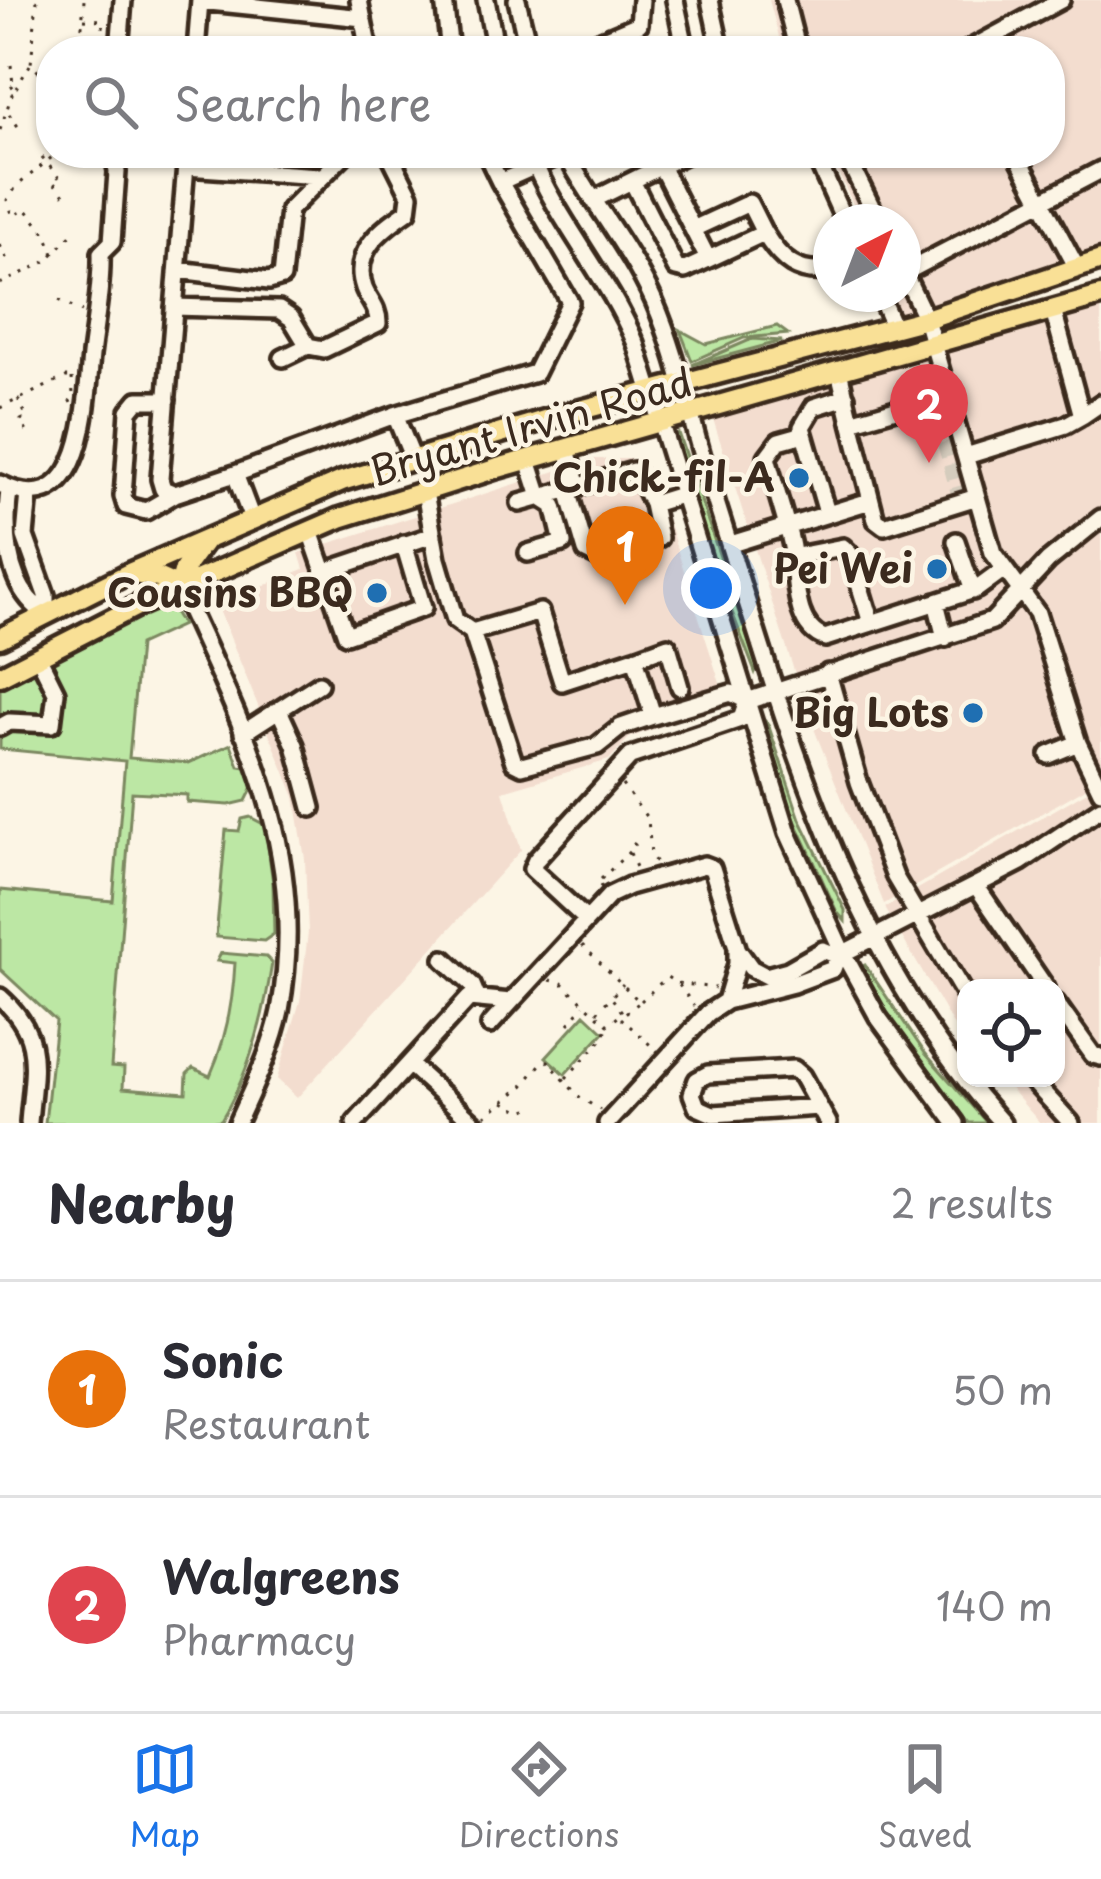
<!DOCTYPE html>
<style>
body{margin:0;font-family:"Playpen Sans",sans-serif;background:#f2f2f3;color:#2b2b33}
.controls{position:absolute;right:36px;bottom:36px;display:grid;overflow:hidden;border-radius:24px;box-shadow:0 3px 9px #0004}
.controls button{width:108px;height:108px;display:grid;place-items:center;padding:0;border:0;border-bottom:3px solid #e1e1e2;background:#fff;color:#2b2b33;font:60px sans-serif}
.compass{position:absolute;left:813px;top:204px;width:108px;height:108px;border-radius:50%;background:#fff;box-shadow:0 3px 9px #0004;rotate:42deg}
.you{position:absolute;left:711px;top:588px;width:42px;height:42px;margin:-30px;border:9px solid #fff;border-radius:50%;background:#1a73e8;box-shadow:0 0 0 18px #1a73e833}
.badge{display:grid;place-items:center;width:78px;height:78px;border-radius:50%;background:#1a73e8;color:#fff;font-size:39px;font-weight:700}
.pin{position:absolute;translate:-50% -99px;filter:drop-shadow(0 3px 6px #0008)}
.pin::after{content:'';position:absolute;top:63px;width:42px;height:36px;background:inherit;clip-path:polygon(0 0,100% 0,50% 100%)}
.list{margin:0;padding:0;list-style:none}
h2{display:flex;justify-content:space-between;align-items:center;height:156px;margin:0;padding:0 48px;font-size:51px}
h2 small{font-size:39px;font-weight:400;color:#7c7c81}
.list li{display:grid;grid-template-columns:78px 1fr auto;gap:36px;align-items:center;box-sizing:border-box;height:216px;padding:0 48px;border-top:3px solid #e1e1e2}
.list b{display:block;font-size:45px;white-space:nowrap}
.list p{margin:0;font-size:39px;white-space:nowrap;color:#7c7c81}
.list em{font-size:39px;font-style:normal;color:#7c7c81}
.icon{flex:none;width:66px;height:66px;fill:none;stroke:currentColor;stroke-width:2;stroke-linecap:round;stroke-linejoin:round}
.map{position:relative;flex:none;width:1101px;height:1123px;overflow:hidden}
.search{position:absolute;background:#fff;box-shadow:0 3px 9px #0004;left:36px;right:36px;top:36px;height:132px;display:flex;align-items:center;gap:30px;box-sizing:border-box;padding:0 42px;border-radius:48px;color:#7c7c81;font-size:45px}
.sheet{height:588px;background:#fff}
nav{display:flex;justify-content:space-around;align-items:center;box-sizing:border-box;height:168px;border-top:3px solid #e1e1e2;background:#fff;font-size:33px;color:#7c7c81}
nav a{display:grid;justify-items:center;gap:6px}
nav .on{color:#1a73e8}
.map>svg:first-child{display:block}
.built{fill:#f3ddcf}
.green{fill:#bce7a4;stroke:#7c8861;stroke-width:3}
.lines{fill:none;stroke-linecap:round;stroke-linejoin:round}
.minor-tunnel{stroke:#d5ccbd;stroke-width:15;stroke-dasharray:15 8;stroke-linecap:butt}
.minor-casing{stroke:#3b2a1e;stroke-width:24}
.major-casing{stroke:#3b2a1e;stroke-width:27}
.path{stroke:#3b2a1e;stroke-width:3;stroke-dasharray:3 9;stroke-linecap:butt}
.minor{stroke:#fcf5e5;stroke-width:15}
.major{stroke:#f9e096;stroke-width:18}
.poi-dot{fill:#1f6fb2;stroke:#fcf5e5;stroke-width:4.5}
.labels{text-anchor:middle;stroke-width:9;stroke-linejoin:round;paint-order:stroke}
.street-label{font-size:39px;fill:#3b2a1e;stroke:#fcf5e5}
.poi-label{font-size:39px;font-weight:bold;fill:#3b2a1e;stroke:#fcf5e5;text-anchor:end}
</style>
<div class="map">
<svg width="1101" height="1123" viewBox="0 0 1101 1123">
<rect width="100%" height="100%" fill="#fcf5e5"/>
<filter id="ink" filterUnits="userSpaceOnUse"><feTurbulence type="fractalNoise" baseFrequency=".00833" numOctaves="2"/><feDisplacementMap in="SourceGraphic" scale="24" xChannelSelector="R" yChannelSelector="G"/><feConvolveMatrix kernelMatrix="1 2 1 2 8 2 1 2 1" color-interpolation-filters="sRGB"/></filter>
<g filter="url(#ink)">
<path class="built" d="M 769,0 L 1101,0 L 1101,260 L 902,325 L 892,294 L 903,294 L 903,222 L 862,222 L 828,153 L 1050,153 L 1050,51 L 783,51 Z
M 1101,300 L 1101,803 L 1089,786 L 884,904 L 807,711 L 712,416 L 985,340 Z
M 594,459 L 635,459 L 654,477 L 726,702 L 629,738 L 609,760 L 503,791 L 521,850 L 297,1098 L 277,1079 L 300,1001 L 308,932 L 305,859 L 295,797 L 217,605 L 304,569 L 299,553 Z
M 1089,790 L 1101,809 L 1101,1123 L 1040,1123 L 1001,1078 L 1056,1078 L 1056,988 L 966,988 L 966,1039 L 952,1023 L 885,908 Z"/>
<path class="green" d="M 777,326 L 788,334 L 744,338 L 692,361 L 680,330 L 706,344 Z
M 752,339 L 782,341 L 692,365 Z
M 678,433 L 757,666 L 755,672 L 706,544 L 674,442 L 674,435 Z
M 169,604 L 182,625 L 139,645 L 129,758 L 189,763 L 231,744 L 239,766 L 246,767 L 253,787 L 246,801 L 229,805 L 187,802 L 187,795 L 132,792 L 111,1067 L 124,1068 L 123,1088 L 186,1093 L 187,1074 L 193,1068 L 210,1076 C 226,1040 233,1003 235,963 L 217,961 L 221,953 L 266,957 L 272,963 C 264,1017 250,1073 221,1120 L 204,1123 L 45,1123 L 56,1021 L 0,969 L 0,890 L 113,901 L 125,761 L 0,749 L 0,687 L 61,654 Z
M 760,716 L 768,724 L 800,819 L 845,910 L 845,921 L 837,912 L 785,798 Z
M 250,817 L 265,825 L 273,883 L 274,934 L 264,941 L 216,937 L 226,830 L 239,831 L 242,819 Z
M 865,965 L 925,1053 L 987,1123 L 969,1123 L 907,1044 L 865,979 L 861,967 Z
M 585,1014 L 604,1032 L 565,1074 L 546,1057 Z"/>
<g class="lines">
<path class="minor-tunnel" d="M 932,398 L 961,502"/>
<defs>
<path id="minor" d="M 359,0 L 369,51
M 444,0 L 450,51
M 486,0 L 496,51
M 517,0 L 529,51
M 675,0 L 685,47 L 691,51
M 785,0 L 798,51
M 200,1 L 363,18
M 119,51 L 123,0
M 196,51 L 200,0
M 575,51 L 639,24 L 641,0
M 695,51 L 713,46 L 718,37 L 710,0
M 966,51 L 1061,0
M 187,153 L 160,479 L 163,489 L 175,494 L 235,474 L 252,519
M 486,153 L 500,182 L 565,153
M 530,153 C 557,222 608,276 636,344 L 788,833 L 843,953 L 878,1017 L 956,1123
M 565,153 C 593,204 630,248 654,301 C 679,358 691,423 710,483 C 782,709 839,944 1002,1123
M 814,153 L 845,222
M 845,153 L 879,222
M 1016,153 L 1077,268
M 661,166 L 708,259
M 186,167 L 319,176
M 632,181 L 676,268 L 685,270 L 764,233 C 781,261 798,276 831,270
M 593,200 L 688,153
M 693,229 L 749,203 L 764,233
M 178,270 L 269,281 L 282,277 L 289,210 L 346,153
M 903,271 L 926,319 L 993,553 L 1037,613 L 1078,743 L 1101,791
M 904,273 L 1101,170
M 879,294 L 894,328
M 174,307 L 279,310 L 291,318 L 308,346 L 324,349 L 378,323 C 378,307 369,301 364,288 C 351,251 382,229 408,211 L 410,195 L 389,153
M 1053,310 L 1082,416 L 1101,403
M 283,358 L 308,346
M 839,371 L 851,422 L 947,394
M 167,400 L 138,400 L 129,411 L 123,496 L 126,506 L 146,511 L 175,494
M 851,422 L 876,520 L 884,526 L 977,497
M 804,434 L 779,441 L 767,457 C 774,485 784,513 791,542 C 798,570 790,626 825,638 L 977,589 L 1003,570
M 567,450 L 578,487
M 966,456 L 1066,425 L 1082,416
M 413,459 L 395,415 L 535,373 L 570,302 L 500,182
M 235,474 L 395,415
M 0,484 C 84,526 86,406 91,355 C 95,322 102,286 101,253 L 112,242 L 117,172 L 114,153
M 9,489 C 4,532 5,588 46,614
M 568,490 L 586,551 L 598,557 L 659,538 L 652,504
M 425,492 L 437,559 L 455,620 L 472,632 L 540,612 L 562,682 L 635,658 L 653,716 L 621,727 L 597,746 L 522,766 L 514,762 L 472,632
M 29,493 L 25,536 L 46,595 L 46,614
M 520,503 L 633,471 L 640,478 L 652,504 L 681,495
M 827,513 L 802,427 L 814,407 L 846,397
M 310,531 L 346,635 L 423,608 L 404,544
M 956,541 L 973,591
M 731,544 L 870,501
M 528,553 L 563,543 L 554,506 L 540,497 L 528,460
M 792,557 L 843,547 L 850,554 L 871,623
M 323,572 L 433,535
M 179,587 C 243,727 310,851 280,1011 C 272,1050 253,1087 237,1123
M 936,602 L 945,638
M 635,658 L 668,646 L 680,687
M 828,673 L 859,782 L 895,877 L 966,997
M 279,710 L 295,745 L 312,808
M 653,716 L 731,693 L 747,701 L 992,621 L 1048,561 L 1101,518
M 0,727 L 9,722 L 52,724 L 56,692 L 38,656
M 243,733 L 319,684
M 1049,755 L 1078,743
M 977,887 L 1046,988
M 587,920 L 532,869 L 536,860 L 631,756 L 741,719 L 746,704
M 738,950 L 751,968 L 766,976 L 788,970 L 823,950 L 838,956
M 444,959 L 472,985 L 477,997
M 0,997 C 45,1036 33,1069 29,1123
M 1056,1003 L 1093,1055 L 1101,1057
M 490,1025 L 511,1002
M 409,1064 L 474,1123
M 1030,1078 L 1071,1123
M 819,1107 L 713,1114 L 697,1107 L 692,1094 L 697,1080 L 708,1074 L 794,1069 L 802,1076 L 828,1123
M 355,1123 L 469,998 L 511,1002 L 610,895 L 629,886 L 704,865 L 712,868 L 737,947 L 737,964 L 726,1001
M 607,1123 L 708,1013 L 726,1001 L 793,984 L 833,969 L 838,956 L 1021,862 L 1101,808"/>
<path id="major" d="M 129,573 L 159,578 L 179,587 L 184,569 L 203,543
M 0,638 L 129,573 L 342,481 L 554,417 L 926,319 L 1101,260
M 0,676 L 139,605 L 340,518 L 498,468 L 1101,296"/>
</defs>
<use href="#minor" class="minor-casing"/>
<use href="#major" class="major-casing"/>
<path class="path" d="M 37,0 L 31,64 L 39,72 L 51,73
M 84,19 L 103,20 L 103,28 L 108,29
M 80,51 L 84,0
M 11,65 L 13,84
M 45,76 L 42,91 L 50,107
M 16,88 L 30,65
M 9,114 L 22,132
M 0,130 L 12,94 L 8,89 L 12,86 L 16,91 L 12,94
M 42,157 L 60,179 L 54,183 L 66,197
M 0,245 L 6,258 L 0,261
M 54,254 L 46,234 L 26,209 L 13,216 L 7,200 L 17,186 L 57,153
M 0,284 L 47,261 L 76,229
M 59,300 L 82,312
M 72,378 L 73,395 L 69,399 L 73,407
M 18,399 L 27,417 L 21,420 L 29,436
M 0,408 L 66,377 L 75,377
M 622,785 L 648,819 L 651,855 L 658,866
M 630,853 L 638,872
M 602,887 L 597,883 L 632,849 L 635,845 L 631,842
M 582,945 L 640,1002 L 624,1014
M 550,980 L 562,983 L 608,1025 L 623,1013 L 611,997
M 679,985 L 694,1006
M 641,1001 L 667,977 L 676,983 L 715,988
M 597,1012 L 623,984
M 621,1018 L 658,1052
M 569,1024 L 584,1005
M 566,1078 L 604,1037 L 607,1027
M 504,1102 L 522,1111 L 531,1108
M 485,1116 L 523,1086 L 543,1061 L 548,1061 L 578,1096 L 600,1110"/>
<use href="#minor" class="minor"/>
<use href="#major" class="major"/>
</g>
</g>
<g class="poi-dot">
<circle cx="799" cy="478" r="12"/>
<circle cx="937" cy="569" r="12"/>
<circle cx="377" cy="593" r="12"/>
<circle cx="973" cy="713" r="12"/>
</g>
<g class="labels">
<g class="street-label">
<text transform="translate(531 427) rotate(-16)" y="14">Bryant Irvin Road</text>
</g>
<g class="poi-label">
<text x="775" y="492">Chick-fil-A</text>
<text x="913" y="583">Pei Wei</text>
<text x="353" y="607">Cousins BBQ</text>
<text x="949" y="727">Big Lots</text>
</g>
</g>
</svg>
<div class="controls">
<button><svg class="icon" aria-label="locate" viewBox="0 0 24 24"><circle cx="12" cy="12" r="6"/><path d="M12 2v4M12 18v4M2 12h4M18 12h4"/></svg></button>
</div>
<svg class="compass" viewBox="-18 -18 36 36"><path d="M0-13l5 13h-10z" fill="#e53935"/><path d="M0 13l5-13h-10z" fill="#7c7c81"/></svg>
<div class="you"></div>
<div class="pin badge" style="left:625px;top:605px;background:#e8710a">1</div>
<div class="pin badge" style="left:929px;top:463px;background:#e0444e">2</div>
<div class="search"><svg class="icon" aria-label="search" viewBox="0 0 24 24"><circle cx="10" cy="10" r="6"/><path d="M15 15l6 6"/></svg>Search here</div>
</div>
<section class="sheet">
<h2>Nearby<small>2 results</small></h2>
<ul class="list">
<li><span class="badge" style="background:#e8710a">1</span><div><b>Sonic</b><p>Restaurant</p></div><em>50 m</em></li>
<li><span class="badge" style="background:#e0444e">2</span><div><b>Walgreens</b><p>Pharmacy</p></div><em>140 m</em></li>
</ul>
</section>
<nav>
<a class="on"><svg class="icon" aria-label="map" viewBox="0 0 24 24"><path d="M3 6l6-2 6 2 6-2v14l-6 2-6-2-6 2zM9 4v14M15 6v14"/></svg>Map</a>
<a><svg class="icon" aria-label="directions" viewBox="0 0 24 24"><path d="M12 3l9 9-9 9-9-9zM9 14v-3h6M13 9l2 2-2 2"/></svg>Directions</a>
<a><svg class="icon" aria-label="saved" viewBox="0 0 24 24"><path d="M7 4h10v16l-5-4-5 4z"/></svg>Saved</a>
</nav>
